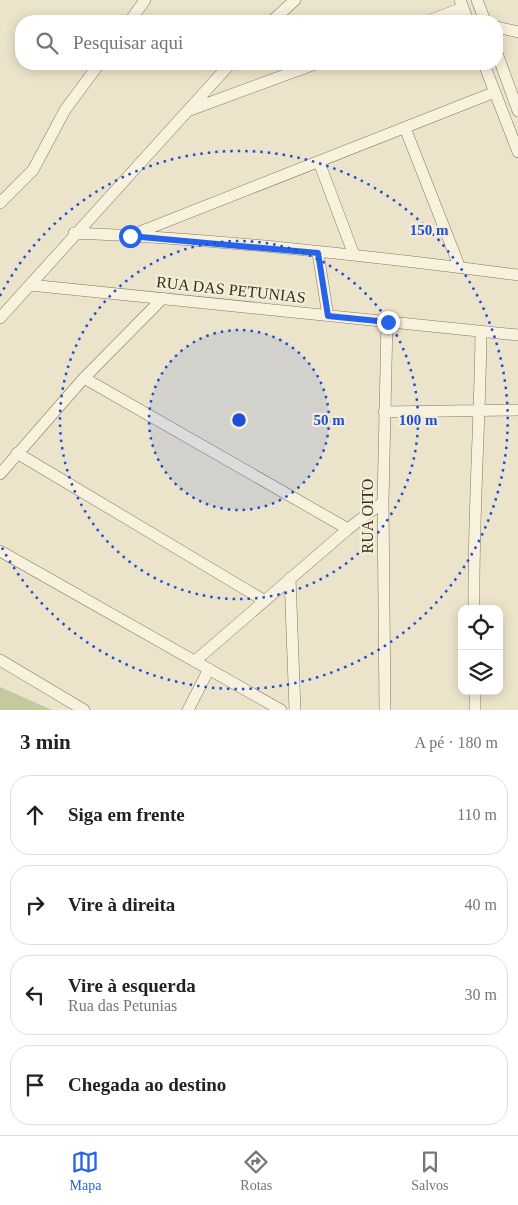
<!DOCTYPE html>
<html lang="pt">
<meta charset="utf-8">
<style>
body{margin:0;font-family:Georgia,serif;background:#f6f6f6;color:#222}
.controls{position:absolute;right:15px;bottom:15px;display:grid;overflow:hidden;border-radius:10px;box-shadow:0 2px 12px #0003}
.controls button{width:45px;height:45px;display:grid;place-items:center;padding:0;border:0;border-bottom:1px solid #e0e0e0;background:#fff;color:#222;font:25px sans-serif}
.stop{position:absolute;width:15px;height:15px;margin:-11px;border:4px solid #2563eb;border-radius:50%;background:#fff}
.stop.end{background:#2563eb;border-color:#fff;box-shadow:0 1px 5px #0008}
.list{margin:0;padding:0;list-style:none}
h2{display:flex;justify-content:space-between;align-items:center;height:65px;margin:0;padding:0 20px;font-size:21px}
h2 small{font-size:16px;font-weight:400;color:#767676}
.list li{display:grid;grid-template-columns:32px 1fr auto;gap:15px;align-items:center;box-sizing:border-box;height:80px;margin:0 10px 10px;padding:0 10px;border:1px solid #e0e0e0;border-radius:20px}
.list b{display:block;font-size:19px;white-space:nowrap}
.list p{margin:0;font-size:16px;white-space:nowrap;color:#767676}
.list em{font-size:16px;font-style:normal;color:#767676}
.icon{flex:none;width:28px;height:28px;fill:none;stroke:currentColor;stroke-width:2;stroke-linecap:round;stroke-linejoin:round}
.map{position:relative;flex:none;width:518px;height:710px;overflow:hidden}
.search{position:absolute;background:#fff;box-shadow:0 2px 12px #0003;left:15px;right:15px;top:15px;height:55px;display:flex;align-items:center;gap:12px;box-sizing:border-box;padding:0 18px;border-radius:20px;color:#767676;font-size:19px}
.sheet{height:425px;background:#fff}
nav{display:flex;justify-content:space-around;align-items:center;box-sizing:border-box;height:70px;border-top:1px solid #e0e0e0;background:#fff;font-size:14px;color:#767676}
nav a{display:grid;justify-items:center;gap:2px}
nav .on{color:#2563eb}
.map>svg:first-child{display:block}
.green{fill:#c3ca9e}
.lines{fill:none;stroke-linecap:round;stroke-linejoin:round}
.minor-casing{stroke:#88775f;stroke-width:12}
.minor{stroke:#f7f1dd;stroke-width:11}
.route{stroke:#2563eb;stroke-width:6}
.ring{fill:none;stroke:#1d4ed8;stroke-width:2.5;stroke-dasharray:2.5 5}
.labels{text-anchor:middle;stroke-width:4.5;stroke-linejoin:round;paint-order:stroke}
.street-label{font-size:16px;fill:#392e22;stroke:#f4eed9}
.centre{fill:#1d4ed8;stroke:#f4eed9;stroke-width:2.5}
.ring-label{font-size:15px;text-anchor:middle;font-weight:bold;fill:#1d4ed8;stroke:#f4eed9;stroke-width:4.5;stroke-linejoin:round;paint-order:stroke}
</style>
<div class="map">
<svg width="518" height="710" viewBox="0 0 518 710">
<rect width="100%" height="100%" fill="#ece4ca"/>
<path class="green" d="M 0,687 L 52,710 L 0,710 Z"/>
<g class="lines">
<defs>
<path id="minor" d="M 460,0 L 468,21
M 477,0 L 485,21
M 130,21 L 145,0
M 272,21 L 295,0
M 428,21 L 463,8
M 497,27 L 518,32
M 497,53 L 518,111
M 484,64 L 518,152
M 190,110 L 315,64
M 405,128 L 460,268
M 319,162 L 354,255
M 0,203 L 33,170 L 65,110 L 99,64
M 74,233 C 222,239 371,256 518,275
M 132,235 L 495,92
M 318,253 L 328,316
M 30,285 L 518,335
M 0,318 L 230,64
M 84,378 L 348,529
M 384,412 L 518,410
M 17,453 L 265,601
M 0,474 L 84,378 L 163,298
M 0,551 L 281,710
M 290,578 L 295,710
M 474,609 C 473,516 480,424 481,332
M 0,660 L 84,710
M 195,661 L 348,529 L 383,502
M 475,691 L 475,710
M 188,710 L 209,669
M 385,710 L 383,502 L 387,322"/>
</defs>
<use href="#minor" class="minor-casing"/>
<use href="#minor" class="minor"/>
</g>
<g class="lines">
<path class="route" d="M 130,236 L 318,253 L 328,316 L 388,322"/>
</g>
<circle cx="239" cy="420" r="90" fill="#1d4ed8" fill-opacity=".12"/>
<g class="ring">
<circle cx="239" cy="420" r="90"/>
<circle cx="239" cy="420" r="179"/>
<path d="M0 296A269 269 0 1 1 0 544"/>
</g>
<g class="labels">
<g class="street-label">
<text transform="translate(231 289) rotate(6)" y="6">RUA DAS PETUNIAS</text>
<text transform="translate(367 516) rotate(-90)" y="6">RUA OITO</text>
</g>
</g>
<circle cx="239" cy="420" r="8" class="centre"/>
<g class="ring-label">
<text x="429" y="235">150 m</text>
<text x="329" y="425">50 m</text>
<text x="418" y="425">100 m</text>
</g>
</svg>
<div class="controls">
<button><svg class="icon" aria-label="locate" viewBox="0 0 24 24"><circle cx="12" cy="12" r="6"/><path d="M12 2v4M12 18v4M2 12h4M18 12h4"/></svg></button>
<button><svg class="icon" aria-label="layers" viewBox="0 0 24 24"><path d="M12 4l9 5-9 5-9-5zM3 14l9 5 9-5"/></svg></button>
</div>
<div class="stop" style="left:130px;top:236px"></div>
<div class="stop end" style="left:388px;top:322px"></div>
<div class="search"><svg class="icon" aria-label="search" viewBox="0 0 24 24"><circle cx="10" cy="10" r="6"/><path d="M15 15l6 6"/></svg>Pesquisar aqui</div>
</div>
<section class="sheet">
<h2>3 min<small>A pé · 180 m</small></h2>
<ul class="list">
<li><svg class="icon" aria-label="ahead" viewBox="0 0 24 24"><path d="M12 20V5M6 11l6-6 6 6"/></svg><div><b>Siga em frente</b></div><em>110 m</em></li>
<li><svg class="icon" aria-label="right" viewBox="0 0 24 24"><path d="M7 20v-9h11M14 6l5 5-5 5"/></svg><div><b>Vire à direita</b></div><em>40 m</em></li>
<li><svg class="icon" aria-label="left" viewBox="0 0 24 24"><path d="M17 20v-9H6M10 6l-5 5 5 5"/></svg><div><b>Vire à esquerda</b><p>Rua das Petunias</p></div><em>30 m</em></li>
<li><svg class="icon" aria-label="arrive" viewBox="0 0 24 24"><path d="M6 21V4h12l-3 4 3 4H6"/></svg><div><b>Chegada ao destino</b></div></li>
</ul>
</section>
<nav>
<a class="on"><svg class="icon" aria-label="map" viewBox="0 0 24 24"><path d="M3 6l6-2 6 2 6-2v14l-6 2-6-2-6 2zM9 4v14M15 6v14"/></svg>Mapa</a>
<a><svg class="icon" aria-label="directions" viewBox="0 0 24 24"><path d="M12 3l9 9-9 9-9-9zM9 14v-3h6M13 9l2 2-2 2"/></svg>Rotas</a>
<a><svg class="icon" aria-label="saved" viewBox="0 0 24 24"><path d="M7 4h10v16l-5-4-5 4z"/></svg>Salvos</a>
</nav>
